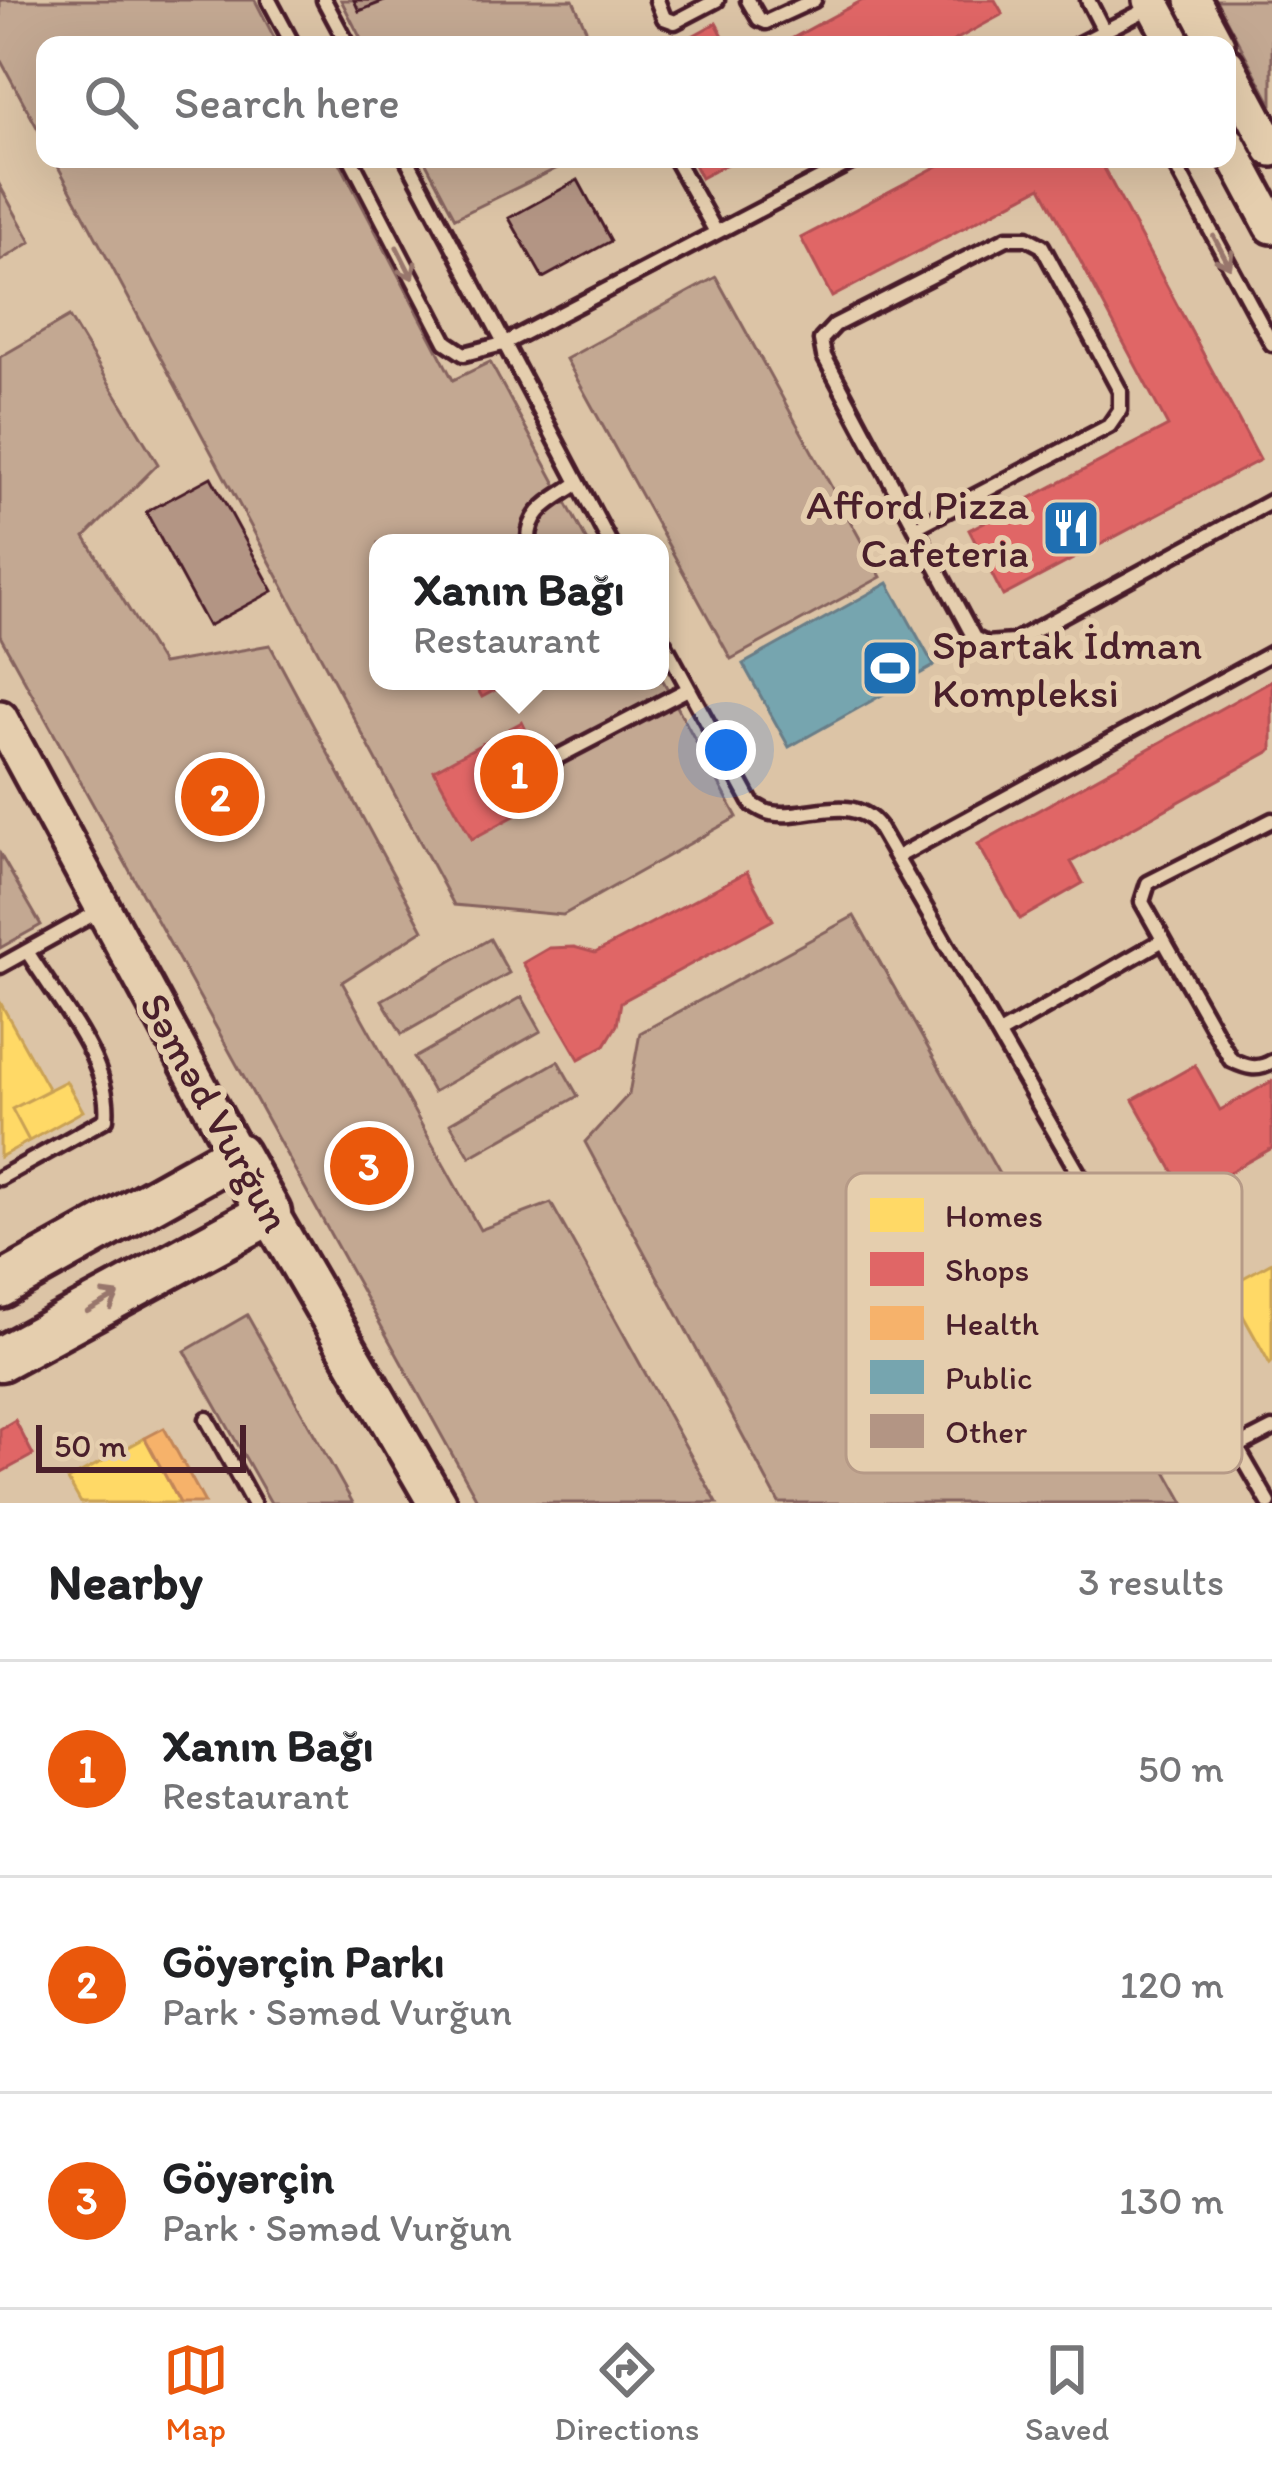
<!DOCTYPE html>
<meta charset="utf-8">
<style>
body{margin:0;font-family:Itim,sans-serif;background:#f2f2f2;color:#202124}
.scale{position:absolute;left:36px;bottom:30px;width:210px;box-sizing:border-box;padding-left:12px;border:6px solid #4a1f2b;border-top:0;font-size:33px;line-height:42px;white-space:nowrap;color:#4a1f2b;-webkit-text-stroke:9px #e5ceae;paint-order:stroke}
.you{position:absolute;left:726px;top:750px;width:42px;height:42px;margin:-30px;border:9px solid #fff;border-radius:50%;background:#1a73e8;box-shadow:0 0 0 18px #1a73e833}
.badge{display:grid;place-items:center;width:78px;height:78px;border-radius:50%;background:#ea580c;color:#fff;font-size:39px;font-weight:700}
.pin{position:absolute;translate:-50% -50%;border:6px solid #fff;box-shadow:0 3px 12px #0006}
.popup{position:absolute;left:369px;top:534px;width:300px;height:156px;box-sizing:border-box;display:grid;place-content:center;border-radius:24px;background:#fff;filter:drop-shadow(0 3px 9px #0005);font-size:39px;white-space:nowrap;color:#757577}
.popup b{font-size:45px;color:#202124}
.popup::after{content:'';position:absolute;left:50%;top:100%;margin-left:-24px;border:24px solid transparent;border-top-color:#fff}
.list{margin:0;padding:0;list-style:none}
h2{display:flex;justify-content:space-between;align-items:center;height:156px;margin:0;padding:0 48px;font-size:51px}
h2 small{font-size:39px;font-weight:400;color:#757577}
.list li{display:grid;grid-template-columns:78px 1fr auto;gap:36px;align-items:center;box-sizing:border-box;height:216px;padding:0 48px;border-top:3px solid #e0e0e0}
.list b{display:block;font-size:45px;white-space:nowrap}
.list p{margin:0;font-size:39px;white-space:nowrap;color:#757577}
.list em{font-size:39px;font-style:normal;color:#757577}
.icon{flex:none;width:66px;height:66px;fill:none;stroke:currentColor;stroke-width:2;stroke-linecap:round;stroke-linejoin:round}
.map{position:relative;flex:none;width:1272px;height:1503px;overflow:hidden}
.search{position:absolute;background:#fff;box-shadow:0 12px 48px #0002;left:36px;right:36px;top:36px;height:132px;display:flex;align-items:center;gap:30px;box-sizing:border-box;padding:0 42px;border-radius:24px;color:#757577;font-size:45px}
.sheet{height:804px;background:#fff}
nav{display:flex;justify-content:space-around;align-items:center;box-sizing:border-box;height:168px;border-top:3px solid #e0e0e0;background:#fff;font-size:33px;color:#757577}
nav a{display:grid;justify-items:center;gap:6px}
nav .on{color:#ea580c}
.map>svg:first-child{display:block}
.green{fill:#c3a892;stroke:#86645e;stroke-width:3}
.homes{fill:#ffd966;stroke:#c9a154;stroke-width:3}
.shops{fill:#e06666;stroke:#b35154;stroke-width:3}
.health{fill:#f6b26b;stroke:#c28658;stroke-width:3}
.public{fill:#76a5af;stroke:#697d87;stroke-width:3}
.building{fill:#b39584;stroke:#4a1f2b;stroke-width:3}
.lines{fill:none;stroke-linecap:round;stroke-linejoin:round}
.lane-casing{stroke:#4a1f2b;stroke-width:21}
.secondary-casing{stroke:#4a1f2b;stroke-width:42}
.primary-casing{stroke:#4a1f2b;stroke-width:45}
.highway-casing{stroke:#4a1f2b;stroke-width:51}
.lane{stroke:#e5ceae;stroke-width:12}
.secondary{stroke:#e5ceae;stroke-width:33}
.primary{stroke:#e5ceae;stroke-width:36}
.highway{stroke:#e5ceae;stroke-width:42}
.oneway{stroke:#98766c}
.labels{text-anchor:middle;stroke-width:12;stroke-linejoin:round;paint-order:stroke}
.poi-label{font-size:42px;fill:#4a1f2b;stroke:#e5ceae;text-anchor:end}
.street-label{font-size:42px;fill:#4a1f2b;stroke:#e5ceae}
.key{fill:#e5ceae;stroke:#b69a87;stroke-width:3}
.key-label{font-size:33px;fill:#4a1f2b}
</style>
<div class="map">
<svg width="1272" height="1503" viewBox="0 0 1272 1503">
<rect width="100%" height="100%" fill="#dcc4a6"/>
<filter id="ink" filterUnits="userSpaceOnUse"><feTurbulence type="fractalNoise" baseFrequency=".00833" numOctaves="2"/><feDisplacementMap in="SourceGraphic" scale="24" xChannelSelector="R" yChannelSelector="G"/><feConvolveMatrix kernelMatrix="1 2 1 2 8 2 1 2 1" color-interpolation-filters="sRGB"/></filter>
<g filter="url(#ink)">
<path class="green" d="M 0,0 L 255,0 L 278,45 L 45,45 L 45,142 L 0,59 Z
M 341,0 L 573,0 L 593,45 L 364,45 Z
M 1216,0 L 1272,0 L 1272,105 Z
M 54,159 L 338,159 L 453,380 L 490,362 L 588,543 L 378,543 L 378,681 L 660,681 L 660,675 L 737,817 L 563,915 L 454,905 Z
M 424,159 L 576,159 L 455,218 Z
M 0,186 L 31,242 L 0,261 Z
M 716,277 L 881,577 L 731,659 L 566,359 Z
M 69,317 L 158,464 L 85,537 L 162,664 L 270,645 L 423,930 L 342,982 L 480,1230 L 551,1203 L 717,1503 L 479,1503 L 0,636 L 0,357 Z
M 0,854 L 41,925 L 0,948 Z
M 854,916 L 1184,1503 L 779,1503 L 585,1142 L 629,1094 L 640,1033 Z
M 490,939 L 509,973 L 402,1034 L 382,1000 Z
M 522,997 L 541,1031 L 433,1092 L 414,1058 Z
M 558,1061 L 578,1096 L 470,1157 L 450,1123 Z
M 247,1315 L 353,1503 L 271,1503 L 185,1351 Z"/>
<path class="homes" d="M 0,1002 L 49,1090 L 12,1109 L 29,1141 L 0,1157 Z
M 66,1081 L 83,1111 L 29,1141 L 12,1109 Z
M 1272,1262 L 1272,1362 L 1270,1364 L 1227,1287 Z
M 145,1438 L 180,1503 L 81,1503 L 68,1480 Z"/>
<path class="shops" d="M 863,0 L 995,0 L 1003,14 L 946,45 L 780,45 Z
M 716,23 L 728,45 L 676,45 Z
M 691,159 L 736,159 L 701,178 Z
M 951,159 L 1099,159 L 1260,460 L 1003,596 L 969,530 L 1168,426 L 1041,187 L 832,297 L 801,238 Z
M 1272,680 L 1272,750 L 1071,862 L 1083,883 L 1020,919 L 978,844 Z
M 473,681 L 512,681 L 482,697 Z
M 522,722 L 544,768 L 543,795 L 529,808 L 472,839 L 434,770 Z
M 747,872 L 773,920 L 621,1002 L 617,1025 L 605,1045 L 579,1059 L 523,963 L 549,948 L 574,947 L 595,953 Z
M 1195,1065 L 1220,1110 L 1272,1081 L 1272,1148 L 1187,1196 L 1133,1100 Z
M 15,1420 L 33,1455 L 0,1473 L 0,1429 Z"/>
<path class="health" d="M 164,1428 L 205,1503 L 180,1503 L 145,1438 Z"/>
<path class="public" d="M 888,583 L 934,666 L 789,747 L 743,664 Z"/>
<path class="building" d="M 354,0 L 387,0 L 359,11 Z
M 578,180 L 611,241 L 543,278 L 509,218 Z
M 211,477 L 273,591 L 208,626 L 146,512 Z"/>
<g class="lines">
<defs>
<path id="lane" d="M 269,0 L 293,45
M 324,0 L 348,45
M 657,0 L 664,18 L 675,22 L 717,0
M 748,0 L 759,19 L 766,22 L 814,0
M 1088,0 L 1111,45
M 1077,45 L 1153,6
M 351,159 L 446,342 L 464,354 L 503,344 L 857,159
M 407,159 L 610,543
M 675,159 L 716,232
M 1172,159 L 1272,344
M 916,527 L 1109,426 L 1120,410 L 1120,391 L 1042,246 L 1027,238 L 1007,238 L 835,325 L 821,340 L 824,356 L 974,638 L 986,644 L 1013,642 L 1272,501
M 529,543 C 527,510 554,500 578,483
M 660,636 L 752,804 C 758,807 764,812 771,813 C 807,820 852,792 878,826 L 1269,1503
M 552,760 L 688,689
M 1272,820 L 1148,883 L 1142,902 L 1231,1060 C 1246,1067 1257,1071 1272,1062
M 897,857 L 1272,653
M 0,966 L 99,911
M 1001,1033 L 1163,940
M 0,1178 L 106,1119 C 112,1062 56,999 27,951
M 207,1419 L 253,1503
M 1237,1447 L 1272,1429"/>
<path id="secondary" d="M 1151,0 L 1175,45
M 1193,0 L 1217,45
M 1227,65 L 1272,149
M 1227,142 L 1272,226
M 0,718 L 236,1154"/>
<path id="primary" d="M 269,1213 L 437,1503"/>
<path id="highway" d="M 0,1286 L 236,1154 L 269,1213 L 0,1359"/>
</defs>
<use href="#lane" class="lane-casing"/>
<use href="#secondary" class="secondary-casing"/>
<use href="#primary" class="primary-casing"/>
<use href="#highway" class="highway-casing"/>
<use href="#lane" class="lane"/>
<use href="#secondary" class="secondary"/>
<use href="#primary" class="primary"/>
<use href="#highway" class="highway"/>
</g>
<defs><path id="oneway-shaft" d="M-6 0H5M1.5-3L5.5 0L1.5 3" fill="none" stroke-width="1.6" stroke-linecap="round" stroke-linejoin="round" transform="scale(3)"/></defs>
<g class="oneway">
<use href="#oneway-shaft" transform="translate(1222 252) rotate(62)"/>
<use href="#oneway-shaft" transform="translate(405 263) rotate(63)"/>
<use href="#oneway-shaft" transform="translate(103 1303) rotate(-29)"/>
</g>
</g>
<defs>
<symbol id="restaurant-square" viewBox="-11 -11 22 22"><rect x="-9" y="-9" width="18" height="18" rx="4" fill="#1f6fb2" stroke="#e5ceae"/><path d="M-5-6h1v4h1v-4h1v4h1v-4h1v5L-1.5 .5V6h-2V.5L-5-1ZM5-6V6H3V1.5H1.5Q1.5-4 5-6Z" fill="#fff"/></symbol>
<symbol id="stadium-square" viewBox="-11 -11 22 22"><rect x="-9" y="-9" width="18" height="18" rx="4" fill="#1f6fb2" stroke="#e5ceae"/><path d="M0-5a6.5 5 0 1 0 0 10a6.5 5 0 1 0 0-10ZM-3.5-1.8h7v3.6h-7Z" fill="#fff"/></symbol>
</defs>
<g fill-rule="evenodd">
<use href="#restaurant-square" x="1038" y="495" width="66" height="66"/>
<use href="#stadium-square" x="857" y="635" width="66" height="66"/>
</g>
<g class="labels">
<g class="poi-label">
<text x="1029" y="519">Afford Pizza<tspan x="1029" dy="48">Cafeteria</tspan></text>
<text x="932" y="659" text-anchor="start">Spartak İdman<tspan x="932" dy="48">Kompleksi</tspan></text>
</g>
<g class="street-label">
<text transform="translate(216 1112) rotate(61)" y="15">Səməd Vurğun</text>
</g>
</g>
<rect x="846" y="1173" width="396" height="300" rx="18" class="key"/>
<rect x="870" y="1198" width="54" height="34" fill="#ffd966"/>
<rect x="870" y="1252" width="54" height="34" fill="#e06666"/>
<rect x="870" y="1306" width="54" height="34" fill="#f6b26b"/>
<rect x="870" y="1360" width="54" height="34" fill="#76a5af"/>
<rect x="870" y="1414" width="54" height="34" fill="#b39584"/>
<g class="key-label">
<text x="945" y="1227">Homes</text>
<text x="945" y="1281">Shops</text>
<text x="945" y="1335">Health</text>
<text x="945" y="1389">Public</text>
<text x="945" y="1443">Other</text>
</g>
</svg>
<div class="scale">50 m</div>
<div class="you"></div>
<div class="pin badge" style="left:519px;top:774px">1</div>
<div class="popup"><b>Xanın Bağı</b>Restaurant</div>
<div class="pin badge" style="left:220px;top:797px">2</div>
<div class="pin badge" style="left:369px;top:1166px">3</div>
<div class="search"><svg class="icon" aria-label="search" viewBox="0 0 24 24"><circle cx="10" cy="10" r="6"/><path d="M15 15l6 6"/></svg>Search here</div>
</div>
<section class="sheet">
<h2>Nearby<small>3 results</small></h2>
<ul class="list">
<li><span class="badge">1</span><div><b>Xanın Bağı</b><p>Restaurant</p></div><em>50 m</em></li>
<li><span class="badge">2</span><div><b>Göyərçin Parkı</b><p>Park · Səməd Vurğun</p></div><em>120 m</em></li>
<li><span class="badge">3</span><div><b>Göyərçin</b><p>Park · Səməd Vurğun</p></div><em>130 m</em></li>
</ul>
</section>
<nav>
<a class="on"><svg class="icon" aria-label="map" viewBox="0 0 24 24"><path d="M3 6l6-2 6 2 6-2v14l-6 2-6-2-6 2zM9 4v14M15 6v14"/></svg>Map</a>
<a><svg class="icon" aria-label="directions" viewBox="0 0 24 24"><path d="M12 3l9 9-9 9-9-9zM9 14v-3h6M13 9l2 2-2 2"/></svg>Directions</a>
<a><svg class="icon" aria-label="saved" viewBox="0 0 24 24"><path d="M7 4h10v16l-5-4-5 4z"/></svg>Saved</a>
</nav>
